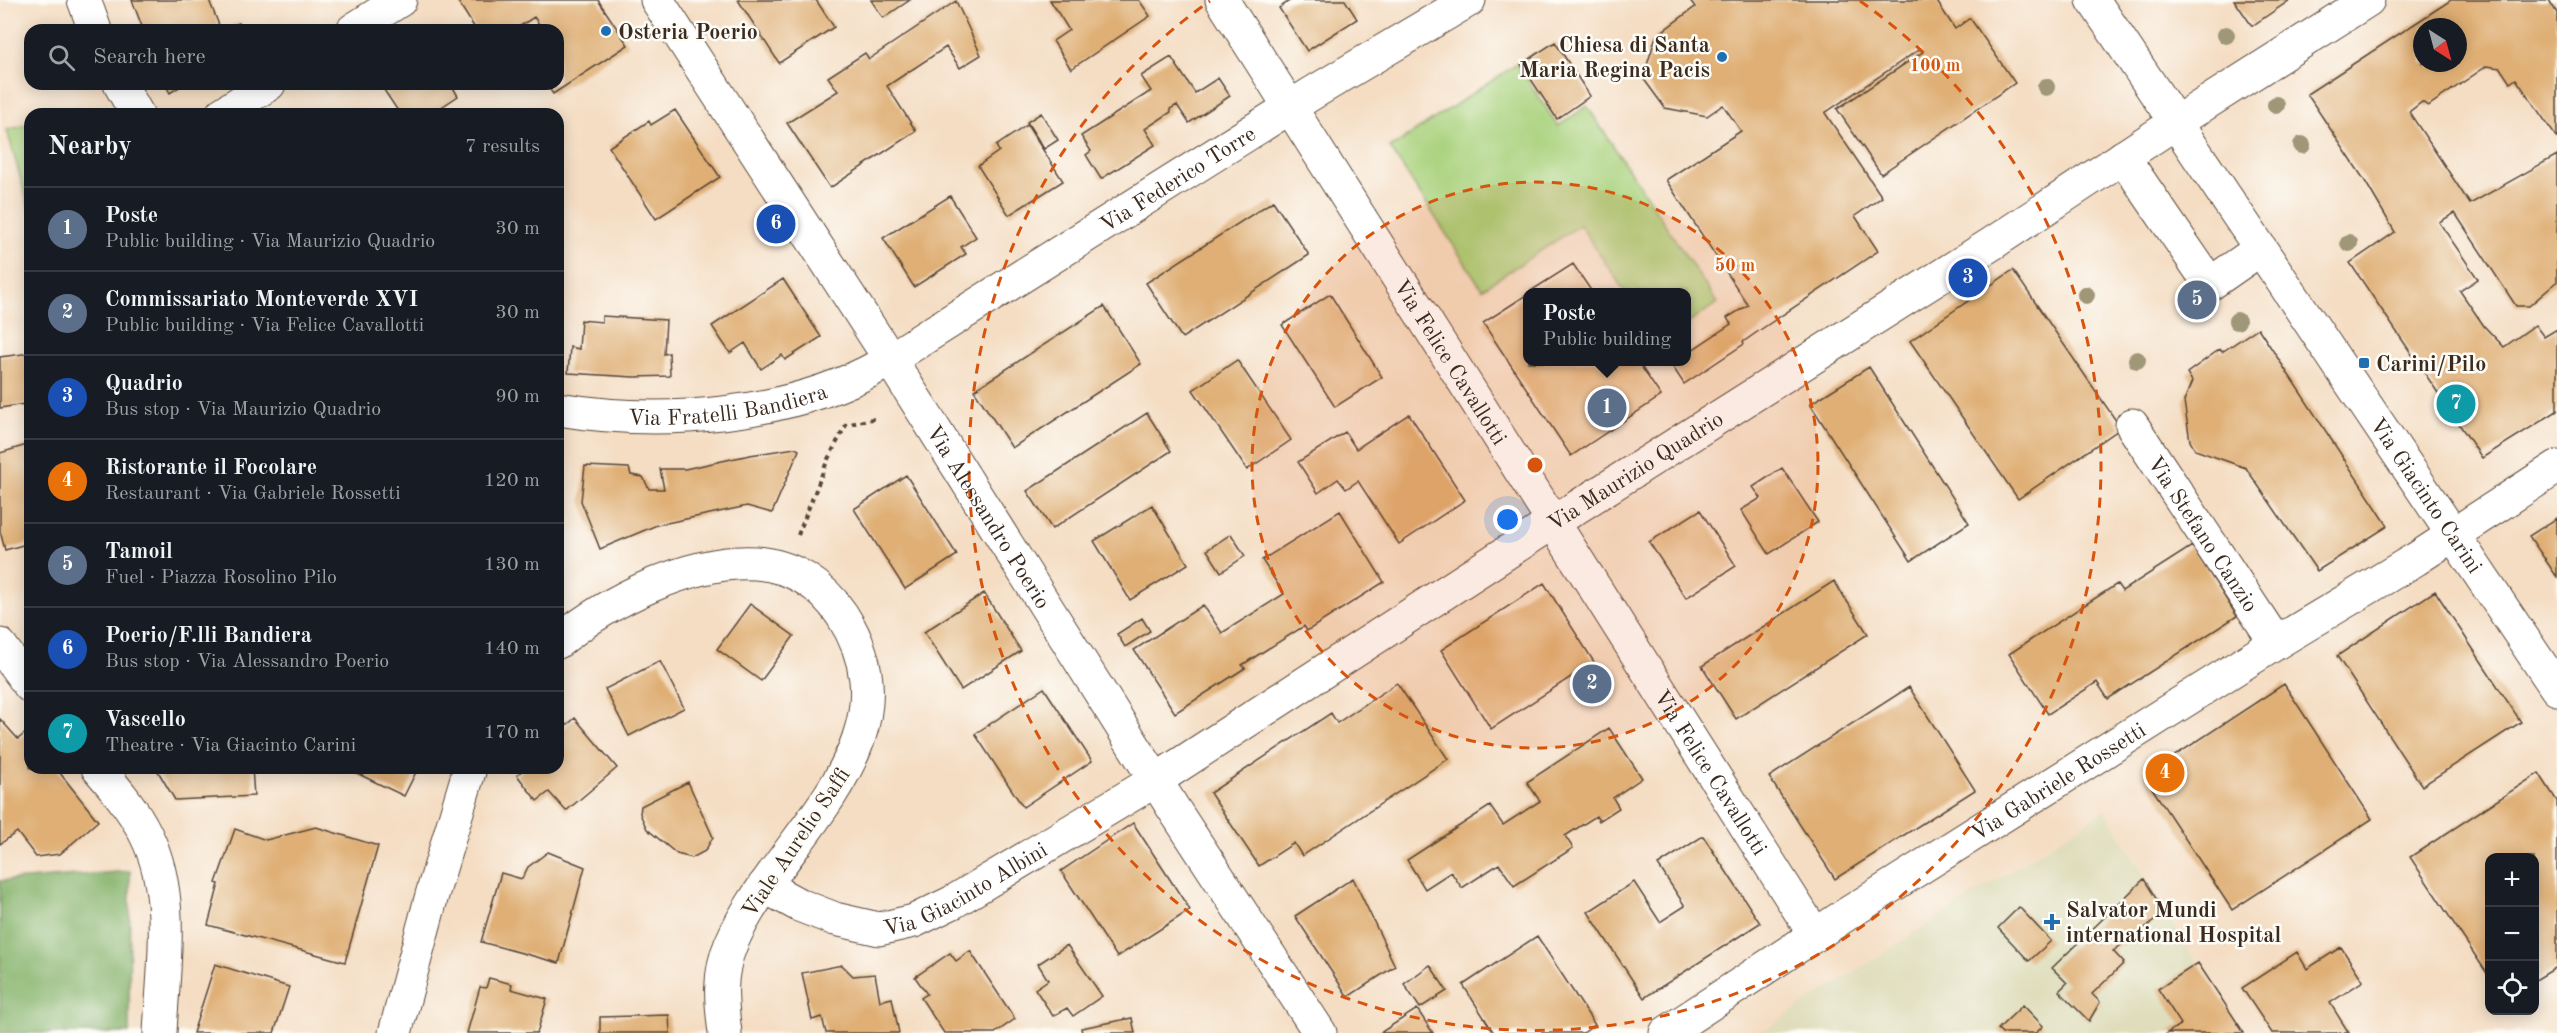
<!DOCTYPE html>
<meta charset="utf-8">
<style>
body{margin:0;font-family:"Old Standard TT",serif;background:#242831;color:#f1f3f6}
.controls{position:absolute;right:18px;bottom:18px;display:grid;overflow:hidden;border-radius:12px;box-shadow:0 3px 15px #0003}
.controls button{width:54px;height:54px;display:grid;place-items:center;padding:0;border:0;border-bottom:2px solid #363941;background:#171b24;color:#f1f3f6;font:30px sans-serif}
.compass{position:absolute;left:2413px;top:18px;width:54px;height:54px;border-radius:50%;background:#171b24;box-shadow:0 3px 15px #0003;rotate:144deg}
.you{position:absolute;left:1508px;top:520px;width:21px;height:21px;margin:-15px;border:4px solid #fff;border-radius:50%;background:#1a73e8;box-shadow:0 0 0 9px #1a73e833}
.badge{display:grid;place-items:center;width:39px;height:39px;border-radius:50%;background:#0f766e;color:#fff;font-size:20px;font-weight:700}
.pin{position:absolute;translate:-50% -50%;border:3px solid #fff;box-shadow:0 2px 6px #0006}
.popup{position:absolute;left:1523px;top:288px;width:168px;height:78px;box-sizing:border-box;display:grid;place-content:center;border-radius:12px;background:#171b24;filter:drop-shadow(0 2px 4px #0005);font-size:20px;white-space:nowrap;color:#9ea1a6}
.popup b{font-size:22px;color:#f1f3f6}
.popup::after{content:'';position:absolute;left:50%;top:100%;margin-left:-12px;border:12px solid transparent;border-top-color:#171b24}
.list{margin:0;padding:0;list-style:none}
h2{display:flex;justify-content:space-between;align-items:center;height:78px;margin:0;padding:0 24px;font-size:26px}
h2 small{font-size:20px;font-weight:400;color:#9ea1a6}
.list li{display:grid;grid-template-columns:39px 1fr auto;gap:18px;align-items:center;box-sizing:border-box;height:84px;padding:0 24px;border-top:2px solid #363941}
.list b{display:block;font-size:22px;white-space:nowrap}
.list p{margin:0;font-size:20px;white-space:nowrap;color:#9ea1a6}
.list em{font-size:20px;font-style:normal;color:#9ea1a6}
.icon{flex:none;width:33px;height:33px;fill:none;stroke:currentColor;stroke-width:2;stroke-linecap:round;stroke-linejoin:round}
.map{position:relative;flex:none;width:2557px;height:1033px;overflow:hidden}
.search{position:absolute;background:#171b24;box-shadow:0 3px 15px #0003;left:24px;top:24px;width:540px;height:66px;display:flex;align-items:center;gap:15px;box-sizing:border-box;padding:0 21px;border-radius:18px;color:#9ea1a6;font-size:22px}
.panel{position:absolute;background:#171b24;box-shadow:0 3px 15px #0003;left:24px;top:108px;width:540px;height:666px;border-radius:18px}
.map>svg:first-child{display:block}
.built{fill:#dfddbb}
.green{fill:#a8d17c;stroke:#727e4d;stroke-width:1.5}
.forest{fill:#86b36c;stroke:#606e45;stroke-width:1.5}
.building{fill:#dfaf74;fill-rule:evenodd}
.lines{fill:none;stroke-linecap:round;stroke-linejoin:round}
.minor-casing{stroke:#574537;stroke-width:35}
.path{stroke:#574537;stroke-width:4;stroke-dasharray:4.5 4.5;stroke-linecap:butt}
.minor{stroke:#fff;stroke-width:33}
.tree{fill:#a09678}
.ring{fill:none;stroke:#d7540e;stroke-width:3;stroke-dasharray:10 8}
.poi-dot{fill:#1f6fb2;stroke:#fdfcf7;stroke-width:2}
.labels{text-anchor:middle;stroke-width:5;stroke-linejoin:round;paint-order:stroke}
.poi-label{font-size:22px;font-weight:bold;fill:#3b2a1e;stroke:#fdfcf7;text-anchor:start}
.street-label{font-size:22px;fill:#3b2a1e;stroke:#fdfcf7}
.centre{fill:#d7540e;stroke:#fdfcf7;stroke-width:3}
.ring-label{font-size:18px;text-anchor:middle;font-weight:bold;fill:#d7540e;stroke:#fdfcf7;stroke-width:5;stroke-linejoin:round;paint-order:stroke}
</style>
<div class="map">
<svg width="2557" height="1033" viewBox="0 0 2557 1033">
<rect width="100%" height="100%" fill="#fdfcf7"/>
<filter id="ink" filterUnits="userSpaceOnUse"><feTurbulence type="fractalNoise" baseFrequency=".0167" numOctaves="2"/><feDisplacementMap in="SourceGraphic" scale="12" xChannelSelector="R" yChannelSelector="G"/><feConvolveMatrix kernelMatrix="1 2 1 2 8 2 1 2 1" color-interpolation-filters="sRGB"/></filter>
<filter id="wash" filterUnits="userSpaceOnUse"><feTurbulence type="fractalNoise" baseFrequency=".008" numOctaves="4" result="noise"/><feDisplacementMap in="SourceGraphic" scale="24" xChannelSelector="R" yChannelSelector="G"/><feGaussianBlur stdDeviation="1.35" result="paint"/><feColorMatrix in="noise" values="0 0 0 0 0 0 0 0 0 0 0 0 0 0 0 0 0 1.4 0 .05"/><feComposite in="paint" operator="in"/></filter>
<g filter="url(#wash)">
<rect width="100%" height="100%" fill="#f4ddc3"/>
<path class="built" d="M 2105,810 L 2238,1033 L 1760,1033 Z"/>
<path class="green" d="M 1517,64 L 1558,126 L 1587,106 L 1717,303 L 1687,324 L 1686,292 L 1625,292 L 1580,225 L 1482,289 L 1390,148 Z
M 30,124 L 30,211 L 7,130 Z"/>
<path class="forest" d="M 130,871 L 129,1033 L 0,1033 L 0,881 Z"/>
<g id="blocks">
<path class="building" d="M 132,0 L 209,0 L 221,30 L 154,30 L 152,26 L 143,29 Z
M 457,0 L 598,0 L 628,45 L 553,94 L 546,84 L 558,84 L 558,30 L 543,30 L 534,17 L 514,30 L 476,30 Z
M 738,0 L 816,0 L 834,27 L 779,63 Z
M 871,0 L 910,0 L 883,18 Z
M 1050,0 L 1139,0 L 1150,16 L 1071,69 L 1053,41 L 1069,30 Z
M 1291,0 L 1345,0 L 1357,19 L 1307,51 L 1279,8 Z
M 1690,0 L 1936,0 L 1955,29 L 1970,18 L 2015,83 L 1881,174 L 1837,109 L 1923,52 L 1920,49 L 1825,113 L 1882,197 L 1855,216 L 1878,251 L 1763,328 L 1743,342 L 1744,344 L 1684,384 L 1671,364 L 1675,362 L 1686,362 L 1686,354 L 1731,324 L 1727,318 L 1748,305 L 1666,180 L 1741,131 L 1723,105 L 1707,116 L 1665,108 L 1643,78 L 1656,36 L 1695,7 Z
M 2234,0 L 2290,0 L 2252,26 Z
M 2451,0 L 2549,0 L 2557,13 L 2557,138 L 2516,79 L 2510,83 L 2500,68 L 2487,66 L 2428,106 L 2422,102 L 2409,112 L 2470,204 L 2557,155 L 2557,282 L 2529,306 L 2516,306 L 2455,213 L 2439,222 L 2478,279 L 2460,291 L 2484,326 L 2504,347 L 2535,325 L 2544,337 L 2557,329 L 2557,411 L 2482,458 L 2350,263 L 2395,232 L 2365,181 L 2307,94 ZM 2422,27 L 2458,27 L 2458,63 L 2422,63 Z
M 956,1 L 981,55 L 960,68 L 946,47 L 887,86 L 916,131 L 830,188 L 787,123 L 838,91 L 828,77 L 865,53 L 869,59 Z
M 239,23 L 242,30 L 223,30 Z
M 1555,42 L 1590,96 L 1557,119 L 1521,64 Z
M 1171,57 L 1195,93 L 1218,78 L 1230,96 L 1189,123 L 1177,105 L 1170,109 L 1171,112 L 1145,129 L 1155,145 L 1101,179 L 1086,155 L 1091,151 L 1081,136 L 1151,91 L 1141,76 Z
M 165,84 L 184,84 L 170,93 Z
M 380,84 L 451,84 L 458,96 L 431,114 L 400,114 Z
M 675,110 L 720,177 L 656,219 L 609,147 L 649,121 L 651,125 Z
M 1041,113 L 1058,140 L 1044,149 L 1027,122 Z
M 1027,125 L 1063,181 L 1009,215 L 978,166 L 999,151 L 996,146 Z
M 950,196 L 976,237 L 961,247 L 966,254 L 914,287 L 883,238 Z
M 1273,201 L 1309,255 L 1182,338 L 1146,283 Z
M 1573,264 L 1592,292 L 1529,292 Z
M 2013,270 L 2121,428 L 2018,499 L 1910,341 Z
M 783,279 L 821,337 L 785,360 L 782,355 L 761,369 L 745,343 L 730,353 L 712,326 Z
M 1330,294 L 1382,377 L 1335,407 L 1282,325 Z
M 1528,294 L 1528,362 L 1638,362 L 1661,396 L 1571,456 L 1483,323 Z
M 1104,306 L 1141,364 L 1012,448 L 974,390 Z
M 602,316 L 666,320 L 664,354 L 669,353 L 670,376 L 634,377 L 568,373 L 570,347 L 579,349 L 581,320 L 602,322 Z
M 2258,328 L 2388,526 L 2317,571 L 2246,468 L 2195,450 L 2190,441 L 2184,401 L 2192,381 L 2187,373 L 2220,349 L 2222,352 Z
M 30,353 L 30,403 L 0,408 L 0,357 Z
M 1237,360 L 1291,440 L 1247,470 L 1193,390 Z
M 1869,367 L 1969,523 L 1911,561 L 1810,404 Z
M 1147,413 L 1171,451 L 1052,529 L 1027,491 Z
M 1409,414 L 1465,500 L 1399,544 L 1358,481 L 1346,489 L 1338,479 L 1318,493 L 1298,462 L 1345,432 L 1356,449 Z
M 30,444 L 30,543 L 5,550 L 0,531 L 0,453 Z
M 795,448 L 799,450 L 772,513 L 747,506 L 686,519 L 657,525 L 600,549 L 581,501 L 585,466 L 629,468 L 631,475 L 643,477 L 649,489 L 664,489 L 660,469 L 685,469 L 750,455 Z
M 1782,468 L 1818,522 L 1769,554 L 1741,510 L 1761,498 L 1753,487 Z
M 906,475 L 957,555 L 905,589 L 854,509 Z
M 1152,505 L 1188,564 L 1130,600 L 1094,541 Z
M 1700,510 L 1736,566 L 1686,598 L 1649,542 Z
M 1340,511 L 1384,582 L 1307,631 L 1304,626 L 1242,665 L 1245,668 L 1175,713 L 1134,650 L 1203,605 L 1222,633 L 1284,594 L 1262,560 Z
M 2557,518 L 2557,577 L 2529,536 Z
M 1231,534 L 1245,556 L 1221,572 L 1207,550 Z
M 2192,546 L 2237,616 L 2108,699 L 2097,682 L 2048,714 L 2009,654 L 2117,584 L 2122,591 Z
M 1834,581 L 1868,634 L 1736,719 L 1702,666 Z
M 1544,583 L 1594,662 L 1491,729 L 1441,650 Z
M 2435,591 L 2521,722 L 2422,786 L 2337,656 Z
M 984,593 L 1021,651 L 961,690 L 924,632 Z
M 750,604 L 794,636 L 761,681 L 717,649 Z
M 1142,618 L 1150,631 L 1125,647 L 1117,634 Z
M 660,661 L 684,708 L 629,736 L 605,689 Z
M 1397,683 L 1448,759 L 1302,856 L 1294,843 L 1259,866 L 1210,793 L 1331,713 L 1337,723 Z
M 2284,684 L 2372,819 L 2232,910 L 2144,776 Z
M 1909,687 L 1975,790 L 1835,879 L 1769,777 Z
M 1044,688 L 1092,761 L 1023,807 L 975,734 Z
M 575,718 L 617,768 L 566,811 L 549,792 L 537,801 L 517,775 L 525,768 L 558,768 L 558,733 Z
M 0,719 L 18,739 L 28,731 L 30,734 L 30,768 L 56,768 L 98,821 L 60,854 L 36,857 L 17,832 L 0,844 Z
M 1609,728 L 1642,778 L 1613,798 L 1619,808 L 1599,821 L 1596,816 L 1565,836 L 1573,848 L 1514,886 L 1499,864 L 1462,888 L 1451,872 L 1425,889 L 1407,860 L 1490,806 L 1503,825 L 1540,801 L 1527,782 Z
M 156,768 L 252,768 L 254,796 L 175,800 Z
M 346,768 L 418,768 L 404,796 Z
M 2539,773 L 2557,801 L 2557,967 L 2534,981 L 2534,858 L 2490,858 L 2490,978 L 2410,857 Z
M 688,782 L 713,837 L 705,851 L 692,858 L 677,854 L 647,829 L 640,814 L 641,806 Z
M 1133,823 L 1190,910 L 1117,957 L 1061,871 Z
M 316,827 L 378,846 L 345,962 L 208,925 L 219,884 L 216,883 L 235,829 L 266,840 Z
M 1703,836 L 1760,923 L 1644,998 L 1588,912 L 1634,882 L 1660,922 L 1685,906 L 1658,865 Z
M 548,852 L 585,867 L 559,963 L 481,942 L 501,873 L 522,879 L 528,867 Z
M 1353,878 L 1395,966 L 1348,997 L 1295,916 Z
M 2144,879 L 2165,913 L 2113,951 L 2124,963 L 2092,994 L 2100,1002 L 2089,1021 L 2059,991 L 2067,983 L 2052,968 Z
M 2019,907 L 2051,941 L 2029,961 L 1998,928 Z
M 1537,936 L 1595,1025 L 1583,1033 L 1494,1033 L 1463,985 Z
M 1067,945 L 1102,996 L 1073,1016 L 1067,1008 L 1053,1016 L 1035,989 L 1048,980 L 1038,964 Z
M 2341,947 L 2363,981 L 2330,1003 L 2349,1033 L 2272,1033 L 2242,988 L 2297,952 L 2307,969 Z
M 970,951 L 1015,1019 L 995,1033 L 944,1033 L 921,998 L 927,994 L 915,977 L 950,953 L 956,961 Z
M 2198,963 L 2244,1033 L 2167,1033 L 2181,1024 L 2158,989 Z
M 215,964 L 289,987 L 274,1033 L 193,1033 Z
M 842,965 L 853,976 L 875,974 L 880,1001 L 892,998 L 899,1033 L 826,1033 L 822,1017 L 812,1020 L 802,973 Z
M 1430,965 L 1447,991 L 1420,1008 L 1404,984 Z
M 489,978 L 512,984 L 511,989 L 547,999 L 537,1033 L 467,1033 L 480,987 L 486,988 Z
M 2023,1005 L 2043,1026 L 2036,1033 L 2002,1033 L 1998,1029 Z
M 1417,1009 L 1433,1033 L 1380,1033 Z
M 669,1015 L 670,1033 L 600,1033 L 600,1017 Z
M 1132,1018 L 1135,1033 L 1082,1033 L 1081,1028 Z"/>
</g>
</g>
<g filter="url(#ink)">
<use href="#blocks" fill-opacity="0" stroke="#574537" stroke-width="1.5"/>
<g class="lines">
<defs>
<g id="minor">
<path d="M 84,0 L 95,30"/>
<path id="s1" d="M 657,0 L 890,359 L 1173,808 L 1320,1033"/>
<path id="s2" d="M 1222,0 L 1815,935"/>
<path id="s3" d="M 2093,0 C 2246,231 2404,458 2557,689"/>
<path d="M 353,30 L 400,0"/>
<path d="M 120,84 L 137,114"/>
<path d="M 222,114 L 269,84"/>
<path d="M 2123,157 L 2210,284 L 2259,250"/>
<path id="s4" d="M 558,409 C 661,426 789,417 881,365 L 1311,94 L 1469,0"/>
<path id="s5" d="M 2132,425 L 2276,643"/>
<path d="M 558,642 C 608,601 690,559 756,563 C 793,566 822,585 842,615 C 925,744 775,839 731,944 C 718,974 721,1002 725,1033"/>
<path d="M 0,645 L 30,686"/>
<path d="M 98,768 C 116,789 134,810 146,835 C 176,895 163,968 160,1033"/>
<path id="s6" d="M 764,886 L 799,905 L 835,919 L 879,929 L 914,921 L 953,902 L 1156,780 L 1552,523 L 1993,243 L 2175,123 L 2368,0"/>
<path d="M 395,1033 L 432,895 L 470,768"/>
<path id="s7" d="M 1666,1033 L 1847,914 L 2276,643 L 2416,559 L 2557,467"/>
</g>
</defs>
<use href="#minor" class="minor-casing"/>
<path class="path" d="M 798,535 L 828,459 L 846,425 L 872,419 L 871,414"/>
<use href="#minor" class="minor"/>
</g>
<g class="tree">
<circle cx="2226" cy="35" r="9"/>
<circle cx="2046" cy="87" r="9"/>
<circle cx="2276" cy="105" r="9"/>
<circle cx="2302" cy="145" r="9"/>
<circle cx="2349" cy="243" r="9"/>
<circle cx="2086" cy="295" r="9"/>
<circle cx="2237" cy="321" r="9"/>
<circle cx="2137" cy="360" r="9"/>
</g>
</g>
<circle cx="1535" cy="465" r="283" fill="#d7540e" fill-opacity=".12"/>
<g class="ring">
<circle cx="1535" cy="465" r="283"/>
<path d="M1860 1A566 566 0 1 1 1210 1"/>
</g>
<g class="poi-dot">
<circle cx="606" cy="31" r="6"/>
<circle cx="1722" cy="57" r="6"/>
<rect x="2358" y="357" width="12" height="12" rx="3"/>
<path d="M2049 913h6v6h6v6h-6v6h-6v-6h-6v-6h6z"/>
</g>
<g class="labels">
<g class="poi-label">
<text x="618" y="39">Osteria Poerio</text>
<text x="1710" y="52" text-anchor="end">Chiesa di Santa<tspan x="1710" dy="25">Maria Regina Pacis</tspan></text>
<text x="2376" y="371">Carini/Pilo</text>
<text x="2066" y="917">Salvator Mundi<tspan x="2066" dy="25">international Hospital</tspan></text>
</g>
<g class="street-label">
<text dy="8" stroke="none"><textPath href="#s4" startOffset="682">Via Federico Torre</textPath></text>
<text dy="8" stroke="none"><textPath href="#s2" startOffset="428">Via Felice Cavallotti</textPath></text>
<text dy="8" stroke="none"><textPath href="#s4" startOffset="171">Via Fratelli Bandiera</textPath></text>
<text dy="8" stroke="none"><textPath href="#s6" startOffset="1010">Via Maurizio Quadrio</textPath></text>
<text dy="8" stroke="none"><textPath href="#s3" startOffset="597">Via Giacinto Carini</textPath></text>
<text dy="8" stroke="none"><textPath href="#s1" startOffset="614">Via Alessandro Poerio</textPath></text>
<text dy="8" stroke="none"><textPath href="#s5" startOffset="130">Via Stefano Canzio</textPath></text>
<text dy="8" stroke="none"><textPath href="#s2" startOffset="914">Via Felice Cavallotti</textPath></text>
<text dy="8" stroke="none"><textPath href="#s7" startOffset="466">Via Gabriele Rossetti</textPath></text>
<text transform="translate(795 842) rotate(-56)" y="8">Viale Aurelio Saffi</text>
<text dy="8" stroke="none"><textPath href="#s6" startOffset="219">Via Giacinto Albini</textPath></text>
</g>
</g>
<circle cx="1535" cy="465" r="9" class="centre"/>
<g class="ring-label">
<text x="1935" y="71">100 m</text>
<text x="1735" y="271">50 m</text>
</g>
</svg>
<div class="controls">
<button>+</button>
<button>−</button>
<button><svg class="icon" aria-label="locate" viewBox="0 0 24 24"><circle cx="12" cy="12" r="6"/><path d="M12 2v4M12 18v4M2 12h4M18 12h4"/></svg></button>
</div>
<svg class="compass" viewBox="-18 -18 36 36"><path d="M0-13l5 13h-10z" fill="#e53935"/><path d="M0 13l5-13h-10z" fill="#9ea1a6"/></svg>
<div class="you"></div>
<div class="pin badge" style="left:1607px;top:408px;background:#5c6f8a">1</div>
<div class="popup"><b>Poste</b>Public building</div>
<div class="pin badge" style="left:1592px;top:684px;background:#5c6f8a">2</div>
<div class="pin badge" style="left:1968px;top:278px;background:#1a4fb4">3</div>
<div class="pin badge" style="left:2165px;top:773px;background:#e8710a">4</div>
<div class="pin badge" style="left:2197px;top:300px;background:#5c6f8a">5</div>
<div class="pin badge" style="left:776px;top:224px;background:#1a4fb4">6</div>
<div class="pin badge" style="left:2456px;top:404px;background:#0f9aa8">7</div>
<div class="search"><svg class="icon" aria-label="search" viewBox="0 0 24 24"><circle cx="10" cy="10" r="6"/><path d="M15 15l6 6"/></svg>Search here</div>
<section class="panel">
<h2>Nearby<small>7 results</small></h2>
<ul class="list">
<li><span class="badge" style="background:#5c6f8a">1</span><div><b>Poste</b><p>Public building · Via Maurizio Quadrio</p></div><em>30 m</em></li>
<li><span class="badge" style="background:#5c6f8a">2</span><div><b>Commissariato Monteverde XVI</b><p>Public building · Via Felice Cavallotti</p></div><em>30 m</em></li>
<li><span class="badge" style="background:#1a4fb4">3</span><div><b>Quadrio</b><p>Bus stop · Via Maurizio Quadrio</p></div><em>90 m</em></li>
<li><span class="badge" style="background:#e8710a">4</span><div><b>Ristorante il Focolare</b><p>Restaurant · Via Gabriele Rossetti</p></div><em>120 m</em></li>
<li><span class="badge" style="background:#5c6f8a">5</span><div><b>Tamoil</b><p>Fuel · Piazza Rosolino Pilo</p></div><em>130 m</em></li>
<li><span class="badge" style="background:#1a4fb4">6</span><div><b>Poerio/F.lli Bandiera</b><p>Bus stop · Via Alessandro Poerio</p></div><em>140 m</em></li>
<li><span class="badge" style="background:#0f9aa8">7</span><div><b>Vascello</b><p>Theatre · Via Giacinto Carini</p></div><em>170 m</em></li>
</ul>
</section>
</div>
